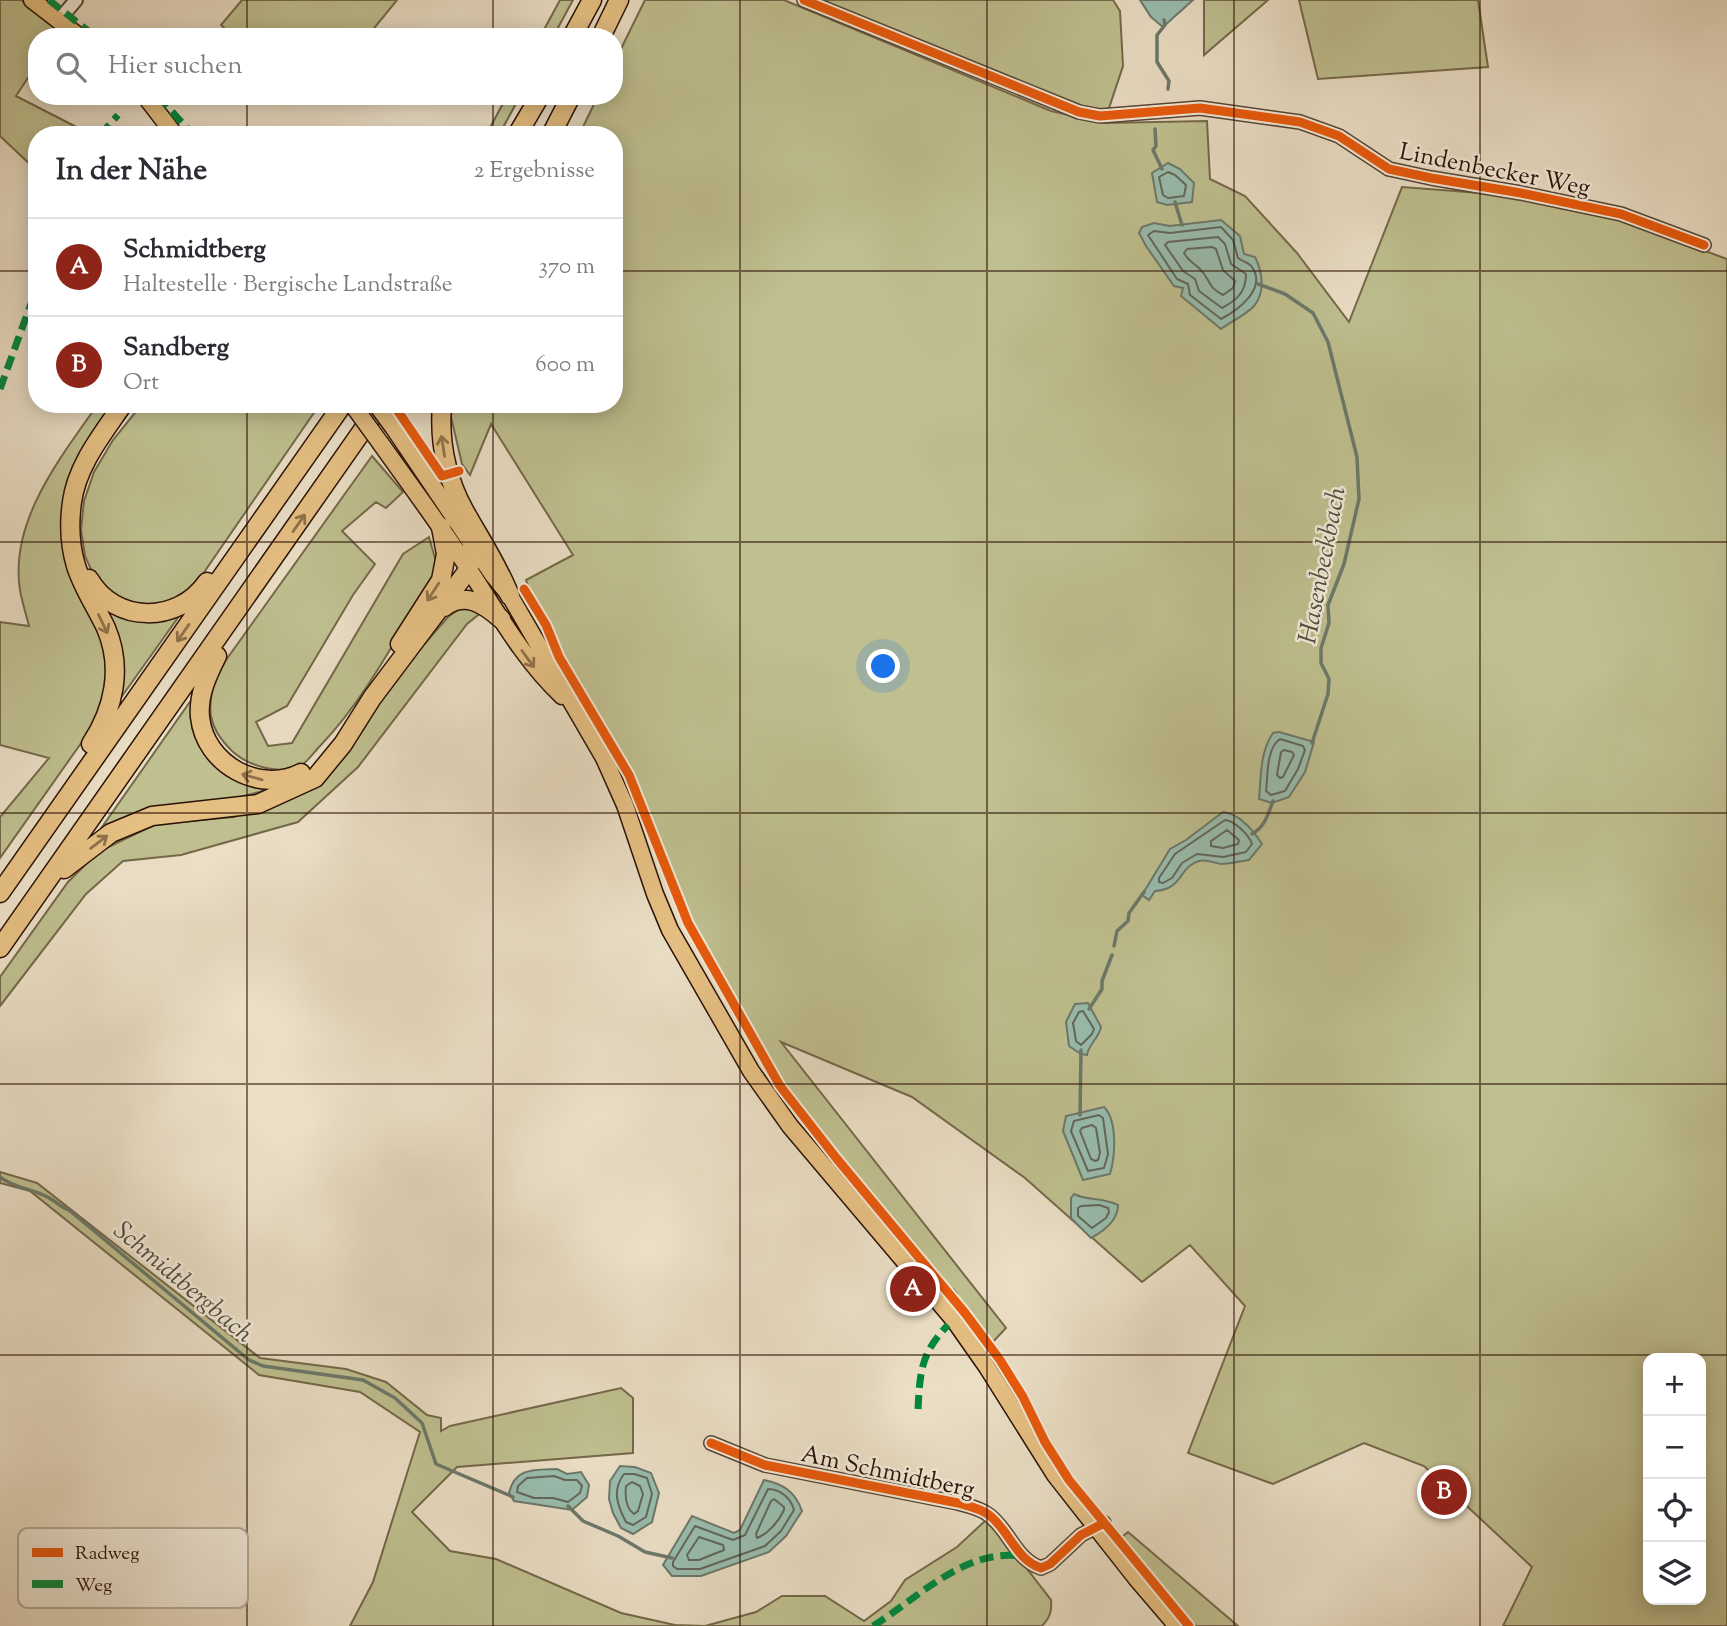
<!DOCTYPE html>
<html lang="de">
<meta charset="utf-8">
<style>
body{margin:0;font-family:"Sorts Mill Goudy",serif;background:#f2f2f3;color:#2b2b33}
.controls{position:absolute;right:21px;bottom:21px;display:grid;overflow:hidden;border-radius:14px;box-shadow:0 4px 18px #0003}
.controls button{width:63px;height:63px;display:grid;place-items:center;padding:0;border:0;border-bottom:2px solid #e1e1e2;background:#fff;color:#2b2b33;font:35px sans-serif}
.you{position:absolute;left:884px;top:667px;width:24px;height:24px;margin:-18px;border:5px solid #fff;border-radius:50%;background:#1a73e8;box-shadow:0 0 0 10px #1a73e833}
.badge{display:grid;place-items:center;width:46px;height:46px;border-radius:50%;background:#8f2418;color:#fff;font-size:23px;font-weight:700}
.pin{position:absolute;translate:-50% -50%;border:4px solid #fff;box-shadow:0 2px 7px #0006}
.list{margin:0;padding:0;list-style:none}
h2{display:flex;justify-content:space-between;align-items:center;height:91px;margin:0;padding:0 28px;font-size:30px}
h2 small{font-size:23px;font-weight:400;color:#7c7c81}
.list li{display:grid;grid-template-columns:46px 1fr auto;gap:21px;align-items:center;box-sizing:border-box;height:98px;padding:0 28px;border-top:2px solid #e1e1e2}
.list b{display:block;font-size:26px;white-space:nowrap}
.list p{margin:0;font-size:23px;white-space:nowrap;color:#7c7c81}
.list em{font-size:23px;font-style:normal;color:#7c7c81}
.icon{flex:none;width:38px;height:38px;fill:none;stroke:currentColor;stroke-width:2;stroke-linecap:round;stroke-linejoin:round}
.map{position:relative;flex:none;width:1727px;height:1626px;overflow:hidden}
.search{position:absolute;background:#fff;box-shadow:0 4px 18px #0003;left:28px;top:28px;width:595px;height:77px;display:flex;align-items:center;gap:18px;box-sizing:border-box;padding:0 24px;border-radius:28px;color:#7c7c81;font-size:26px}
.panel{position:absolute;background:#fff;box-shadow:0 4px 18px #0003;left:28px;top:126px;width:595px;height:287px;border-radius:28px}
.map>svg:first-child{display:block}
.green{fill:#bfbf8f;stroke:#74684a;stroke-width:2;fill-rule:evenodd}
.water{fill:#99bdae;stroke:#6c786a;stroke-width:2}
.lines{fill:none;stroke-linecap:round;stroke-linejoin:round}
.shore{stroke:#61675a;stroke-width:2}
.stream{stroke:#6c786a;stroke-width:3.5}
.minor-casing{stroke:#594435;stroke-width:16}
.major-casing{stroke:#291105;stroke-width:19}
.highway-casing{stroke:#291105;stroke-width:21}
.minor{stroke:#f1ead9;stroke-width:12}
.major{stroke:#e5bf82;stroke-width:16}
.highway{stroke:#e5bf82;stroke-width:18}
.major-bridge-casing{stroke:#291105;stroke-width:19;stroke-linecap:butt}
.major-bridge{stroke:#e5bf82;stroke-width:16}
.quiet{stroke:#00873e;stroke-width:7;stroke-dasharray:14 7;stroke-linecap:butt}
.cycleway-casing{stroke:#f1ead9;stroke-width:13}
.cycleway{stroke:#e8590c;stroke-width:9}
.oneway{stroke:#90714a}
.grid{fill:none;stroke:#291105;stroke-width:2;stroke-opacity:0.55}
.labels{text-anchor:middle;stroke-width:5;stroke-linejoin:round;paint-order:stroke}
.street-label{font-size:24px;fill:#291105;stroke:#f1ead9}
.water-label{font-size:26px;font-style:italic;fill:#504d40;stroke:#f1ead9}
.key{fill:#f1ead9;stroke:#b5a999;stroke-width:2}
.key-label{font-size:19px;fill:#291105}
</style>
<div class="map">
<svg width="1727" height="1626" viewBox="0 0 1727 1626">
<rect width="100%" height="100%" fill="#eadec5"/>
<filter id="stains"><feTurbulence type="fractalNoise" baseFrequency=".00286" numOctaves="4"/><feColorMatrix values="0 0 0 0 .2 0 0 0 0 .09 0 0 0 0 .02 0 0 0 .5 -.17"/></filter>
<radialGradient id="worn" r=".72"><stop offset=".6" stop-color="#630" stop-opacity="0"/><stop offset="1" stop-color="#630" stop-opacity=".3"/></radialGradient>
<path class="green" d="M 0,0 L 21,0 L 59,29 L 54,37 L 37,37 L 37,64 L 16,96 L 92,135 L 37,135 L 37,171 L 0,136 Z
M 242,0 L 397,0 L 367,37 L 234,37 L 221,25 Z
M 560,0 L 573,0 L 553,37 L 540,37 Z
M 645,0 L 784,0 L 1051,111 L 1104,123 L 1207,121 L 1210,179 L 1245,196 L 1297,253 L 1349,322 L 1402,187 L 1507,195 L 1610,216 L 1727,259 L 1727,1626 L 1503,1626 L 1532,1567 L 1424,1466 L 1364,1443 L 1273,1484 L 1188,1453 L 1245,1306 L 1190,1245 L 1142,1282 L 1025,1178 L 912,1097 L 781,1042 L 1006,1328 L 991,1344 L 955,1296 L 957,1294 L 953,1289 L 951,1291 L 841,1160 L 827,1139 L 790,1095 L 767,1057 L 698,936 L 637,787 L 574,680 L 533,600 L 526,580 L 573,555 L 491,424 L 470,475 L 462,464 L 448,404 L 614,404 L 614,135 L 579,135 L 598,96 L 614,96 L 614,63 ZM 1648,1358 L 1701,1358 L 1701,1600 L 1648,1600 Z
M 818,0 L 1113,0 L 1120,11 L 1123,66 L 1108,111 L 1055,100 Z
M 1204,0 L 1268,0 L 1204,55 Z
M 1299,0 L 1478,0 L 1488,67 L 1318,79 Z
M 507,96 L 520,96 L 499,135 L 486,135 Z
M 98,404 L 119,404 L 66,516 L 103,643 L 107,662 L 107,683 L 96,722 L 0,858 L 0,817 L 49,758 L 0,745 L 0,622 L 29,626 C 26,614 22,602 20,590 C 9,521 61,457 98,404 Z
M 142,404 L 320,404 L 198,581 L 183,596 L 170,602 L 140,606 L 110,594 L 93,574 L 85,556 L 81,530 L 84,501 L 94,472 L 113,440 Z
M 372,456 L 403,492 L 386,508 L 376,502 L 342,531 L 375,564 L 353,595 L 287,706 L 256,722 L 268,746 L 292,743 L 403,554 L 429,537 L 438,569 C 402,627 368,696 320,746 C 315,751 308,761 302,765 C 281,776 248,766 232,751 C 206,726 207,707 216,674 Z
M 98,600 L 182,612 L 115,706 Z
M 463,606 L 483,611 L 467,624 L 358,767 L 298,822 L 181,855 L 123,861 L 86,894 L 0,1006 L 0,977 L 68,882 L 98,852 L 156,824 L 234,817 L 292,796 L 448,617 Z
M 194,696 L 195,737 L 218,769 L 241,782 L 274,788 L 229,800 L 151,810 L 118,820 L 95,837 Z
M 0,1172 L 37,1183 L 260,1358 L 346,1369 L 386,1382 L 427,1415 L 441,1418 L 441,1431 L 450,1426 L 621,1388 L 633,1398 L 633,1453 L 457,1467 L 412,1512 L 450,1551 L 496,1559 L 621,1613 L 675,1625 L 705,1626 L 756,1612 L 782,1596 L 825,1596 L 864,1621 L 891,1601 L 905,1580 L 957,1547 L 986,1520 L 994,1526 L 1051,1600 C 1052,1611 1050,1618 1042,1626 L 350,1626 L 373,1582 L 420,1432 L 360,1392 L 259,1375 L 30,1191 L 0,1183 Z
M 1128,1532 L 1238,1626 L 1196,1626 L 1122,1537 Z"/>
<path class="water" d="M 1140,0 L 1193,0 L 1163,27 L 1151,17 Z
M 1168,163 L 1180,169 L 1194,183 L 1192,202 L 1167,205 L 1157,202 L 1152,173 Z
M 1221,220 L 1240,236 L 1244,254 L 1255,257 C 1262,271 1266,292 1254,306 C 1246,315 1230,322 1221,329 L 1181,296 L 1183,288 L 1174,286 L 1146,246 L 1139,233 L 1142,227 L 1154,223 L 1170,226 Z
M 1279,732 L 1314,742 L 1305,772 L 1289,797 L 1272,803 L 1259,799 C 1261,776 1260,752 1273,733 Z
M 1223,812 C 1240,814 1253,830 1262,844 L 1249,860 C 1240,861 1230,864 1221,864 C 1214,863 1205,859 1199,861 C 1178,867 1184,889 1155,891 L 1149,900 L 1142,895 L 1170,849 L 1186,840 Z
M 1088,1003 L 1101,1027 C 1099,1038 1088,1045 1087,1055 L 1081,1054 L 1069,1046 L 1066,1022 L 1075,1004 Z
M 1104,1107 C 1118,1121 1115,1157 1110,1174 L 1083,1180 L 1063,1131 L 1066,1116 Z
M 1074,1194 C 1088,1201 1101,1197 1118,1205 C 1118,1220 1104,1231 1091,1238 L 1071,1218 L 1071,1198 Z
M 620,1466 L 635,1467 L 651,1473 L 659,1493 L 652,1522 L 633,1534 L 621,1528 L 613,1513 L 609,1499 L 610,1481 Z
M 557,1469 L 567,1474 L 581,1472 L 589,1485 L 587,1497 L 572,1510 L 514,1501 L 509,1493 C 515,1467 535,1470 557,1469 Z
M 764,1480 C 783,1484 795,1491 802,1511 L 786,1536 L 769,1552 L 701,1576 L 672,1576 L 663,1565 L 692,1516 L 734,1533 L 740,1530 Z"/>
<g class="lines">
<path class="shore" d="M 1168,172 L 1175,175 L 1186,185 L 1184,196 L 1168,198 L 1163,195 L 1159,177 Z
M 1221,227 L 1233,240 L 1238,258 C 1243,262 1249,262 1252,267 C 1267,289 1238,310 1221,319 L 1190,295 L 1188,284 L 1177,279 L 1148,235 L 1154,231 L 1170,233 Z
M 1218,237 L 1225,244 L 1231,264 L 1246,274 C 1246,292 1237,300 1222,308 L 1199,291 L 1195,279 L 1183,271 L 1165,245 L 1168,242 Z
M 1212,247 L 1216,249 L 1223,270 L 1235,281 L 1233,288 L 1223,295 C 1207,287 1211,280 1200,269 C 1194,263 1189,262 1184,253 L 1187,249 Z
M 1280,739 L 1303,746 L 1305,750 L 1298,769 L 1285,791 L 1271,795 L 1266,791 C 1268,775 1266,749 1280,739 Z
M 1284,750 L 1292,752 L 1294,755 L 1283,777 L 1280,778 L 1277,775 L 1281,752 Z
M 1225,820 C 1235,821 1249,835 1252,844 L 1246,852 L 1223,857 L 1197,854 L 1182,863 L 1172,878 L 1163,883 L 1159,882 L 1159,878 L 1175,854 Z
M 1227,830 L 1239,840 L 1238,844 L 1223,848 L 1211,846 L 1211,841 Z
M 1083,1011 L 1094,1029 L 1092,1034 L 1081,1045 L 1076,1041 L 1073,1023 L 1079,1012 Z
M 1099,1115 L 1103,1118 L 1108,1154 L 1104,1168 L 1088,1171 L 1071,1131 L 1074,1121 Z
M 1092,1125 L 1096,1128 L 1100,1153 L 1098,1160 L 1095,1161 L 1091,1159 L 1080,1131 L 1082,1128 Z
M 1099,1205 L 1108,1208 L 1109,1212 L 1106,1218 L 1092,1228 L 1078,1216 L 1078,1208 L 1081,1206 Z
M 624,1474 L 634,1474 L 647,1478 L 652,1494 L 646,1517 L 633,1525 L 626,1522 C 617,1505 612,1490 624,1474 Z
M 554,1476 L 565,1480 L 577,1480 L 582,1486 L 580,1493 L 568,1502 L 553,1498 L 534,1498 L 517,1492 L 518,1486 L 527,1478 Z
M 632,1482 L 640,1486 L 643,1494 L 638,1511 L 634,1514 C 625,1508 625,1496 626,1486 Z
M 768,1489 C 780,1489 791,1498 794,1510 L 781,1531 L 765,1546 L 700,1569 L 677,1569 L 673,1566 L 673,1562 L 695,1526 L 733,1540 L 745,1535 Z
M 774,1499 L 784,1507 L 784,1510 C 779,1521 768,1534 757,1538 L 756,1534 L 771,1501 Z
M 699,1537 L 723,1545 L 724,1550 L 699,1560 L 689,1560 L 687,1555 Z"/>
<path class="stream" d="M 1164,20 L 1165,25 L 1157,35 L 1157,62 L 1169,81 L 1168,89
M 1155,129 L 1156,146 L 1153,150 L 1162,169
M 1175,202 L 1182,225
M 1258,284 L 1285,294 L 1313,313 L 1328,342 L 1357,457 L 1359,499 L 1344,564 L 1328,605 L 1329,623 L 1321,648 L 1321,663 L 1329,679 L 1328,694 L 1312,743
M 1252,834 C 1265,827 1268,814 1273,801
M 1114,946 L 1117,931 L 1128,921 L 1129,913 L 1144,892
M 1089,1009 L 1102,989 L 1102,981 L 1112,955
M 1080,1115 L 1081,1050
M 0,1177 C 15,1189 38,1189 54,1201 C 60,1205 63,1208 69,1210 L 249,1360 L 263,1366 L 363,1380 L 395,1398 L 422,1423 L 436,1464 L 513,1497
M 568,1506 L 583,1521 L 618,1536 L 645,1552 L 672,1558"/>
<defs>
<path id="minor" d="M 804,0 L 1079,112 L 1100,116 L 1200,108 L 1300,122 L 1339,136 L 1389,169 L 1431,178 L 1521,193 L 1621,214 L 1704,245
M 59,20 L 76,0
M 711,1443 L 765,1465 L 958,1503 C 968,1506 980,1508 989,1515 C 1010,1531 1015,1559 1041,1568 L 1050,1564 L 1081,1535 L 1104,1523"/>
<path id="major" d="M 32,0 L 80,37
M 145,96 L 175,135
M 393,427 L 493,575 L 510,596 L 604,758 L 625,805 L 655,894 L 670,930 L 751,1071 L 790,1126 L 954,1320 L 987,1367 L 1055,1475 L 1136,1578 L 1177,1626
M 381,444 C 411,486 442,528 470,571 C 499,615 524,660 562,696"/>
<path id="highway" d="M 572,37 L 592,0
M 601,37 L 619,0
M 517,135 L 540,96
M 551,135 L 571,96
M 442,404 C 439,441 446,477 464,510 C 480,539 498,565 510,596
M 89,579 C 115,624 178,624 207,582
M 444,607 C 465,591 484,604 501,619
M 400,644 L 441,580 L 446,554 L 441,527
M 217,656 C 207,676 198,695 200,717 C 205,765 260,794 301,773
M 91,744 C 114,709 123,668 106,628 C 96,607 83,588 76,566 C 70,546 69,523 72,502 C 77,465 102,435 123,404
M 64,869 L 111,833 L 152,816 L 258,804 L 315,778 L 343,744 L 372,698 L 469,569 L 472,543
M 0,893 L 343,404
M 0,948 L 381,404"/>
</defs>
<use href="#minor" class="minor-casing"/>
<use href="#major" class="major-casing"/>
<use href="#highway" class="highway-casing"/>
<use href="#minor" class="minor"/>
<use href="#major" class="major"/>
<use href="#highway" class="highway"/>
<defs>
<path id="major-bridge" d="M 352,404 L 381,444
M 376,404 L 393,427"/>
</defs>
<use href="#major-bridge" class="major-bridge-casing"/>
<use href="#major-bridge" class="major-bridge"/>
<path class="quiet" d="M 49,0 L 96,37
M 158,96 L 193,135
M 100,135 L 118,115
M 0,389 L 37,287
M 918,1409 C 920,1371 921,1353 948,1325
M 873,1626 C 918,1598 964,1549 1020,1556"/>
<defs>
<path id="cycleway" d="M 804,0 L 1079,112 L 1100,116 L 1200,108 L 1300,122 L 1339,136 L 1389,169 L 1431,178 L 1521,193 L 1621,214 L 1704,245
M 393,404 L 442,476 L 459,471
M 524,589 L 546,625 L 559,657 L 629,775 L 688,923 L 780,1086 L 837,1159 L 965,1313 L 1000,1360 L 1023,1397 L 1045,1442 L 1069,1480 L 1189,1626
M 711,1443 L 765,1465 L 958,1503 C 968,1506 980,1508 989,1515 C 1010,1531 1015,1559 1041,1568 L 1050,1564 L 1081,1535 L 1104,1523"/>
</defs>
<use href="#cycleway" class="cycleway-casing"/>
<use href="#cycleway" class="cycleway"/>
</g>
<defs><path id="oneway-shaft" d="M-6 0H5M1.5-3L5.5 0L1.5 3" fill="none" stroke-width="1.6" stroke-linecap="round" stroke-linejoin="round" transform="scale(1.75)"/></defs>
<g class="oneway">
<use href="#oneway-shaft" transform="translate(443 446) rotate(-99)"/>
<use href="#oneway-shaft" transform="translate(299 523) rotate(-55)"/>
<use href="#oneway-shaft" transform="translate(433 592) rotate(123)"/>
<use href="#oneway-shaft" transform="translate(103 624) rotate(64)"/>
<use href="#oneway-shaft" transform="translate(183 633) rotate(125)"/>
<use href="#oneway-shaft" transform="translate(528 659) rotate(54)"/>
<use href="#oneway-shaft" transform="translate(252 777) rotate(-164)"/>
<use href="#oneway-shaft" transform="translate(99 842) rotate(-37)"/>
</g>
<path class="grid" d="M 247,0 L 247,37M 493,0 L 493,37M 740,0 L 740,1626M 987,0 L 987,1626M 1234,0 L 1234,1626M 1480,0 L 1480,1626M 247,96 L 247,135M 493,96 L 493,135M 0,271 L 37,271M 614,271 L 1727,271M 247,404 L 247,1626M 493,404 L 493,1626M 0,542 L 1727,542M 0,813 L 1727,813M 0,1084 L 1727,1084M 0,1355 L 1727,1355"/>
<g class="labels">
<g class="street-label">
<text transform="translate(1495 169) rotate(11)" y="8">Lindenbecker Weg</text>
<text transform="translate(888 1471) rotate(12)" y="8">Am Schmidtberg</text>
</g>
<g class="water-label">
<text transform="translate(1321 565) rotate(-79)" y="9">Hasenbeckbach</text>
<text transform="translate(184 1281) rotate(40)" y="9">Schmidtbergbach</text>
</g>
</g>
<rect x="18" y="1528" width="230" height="80" rx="10" class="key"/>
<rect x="32" y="1548" width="31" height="9" fill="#e8590c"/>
<rect x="32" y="1580" width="31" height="8" fill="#00873e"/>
<g class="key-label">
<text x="75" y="1559">Radweg</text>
<text x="75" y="1591">Weg</text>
</g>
<rect width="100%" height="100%" filter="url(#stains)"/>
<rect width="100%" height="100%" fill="url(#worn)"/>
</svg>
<div class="controls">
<button>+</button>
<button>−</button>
<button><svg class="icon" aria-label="locate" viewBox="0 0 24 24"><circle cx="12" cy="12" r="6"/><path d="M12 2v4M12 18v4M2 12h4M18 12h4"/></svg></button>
<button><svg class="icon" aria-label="layers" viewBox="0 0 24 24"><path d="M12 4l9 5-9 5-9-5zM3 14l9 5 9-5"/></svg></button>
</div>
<div class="you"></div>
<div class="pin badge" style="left:913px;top:1289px">A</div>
<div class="pin badge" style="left:1444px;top:1492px">B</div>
<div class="search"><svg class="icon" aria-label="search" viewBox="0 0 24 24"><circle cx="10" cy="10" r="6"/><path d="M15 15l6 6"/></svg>Hier suchen</div>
<section class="panel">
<h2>In der Nähe<small>2 Ergebnisse</small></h2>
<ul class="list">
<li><span class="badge">A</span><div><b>Schmidtberg</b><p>Haltestelle · Bergische Landstraße</p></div><em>370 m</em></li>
<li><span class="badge">B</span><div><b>Sandberg</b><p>Ort</p></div><em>600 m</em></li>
</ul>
</section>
</div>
